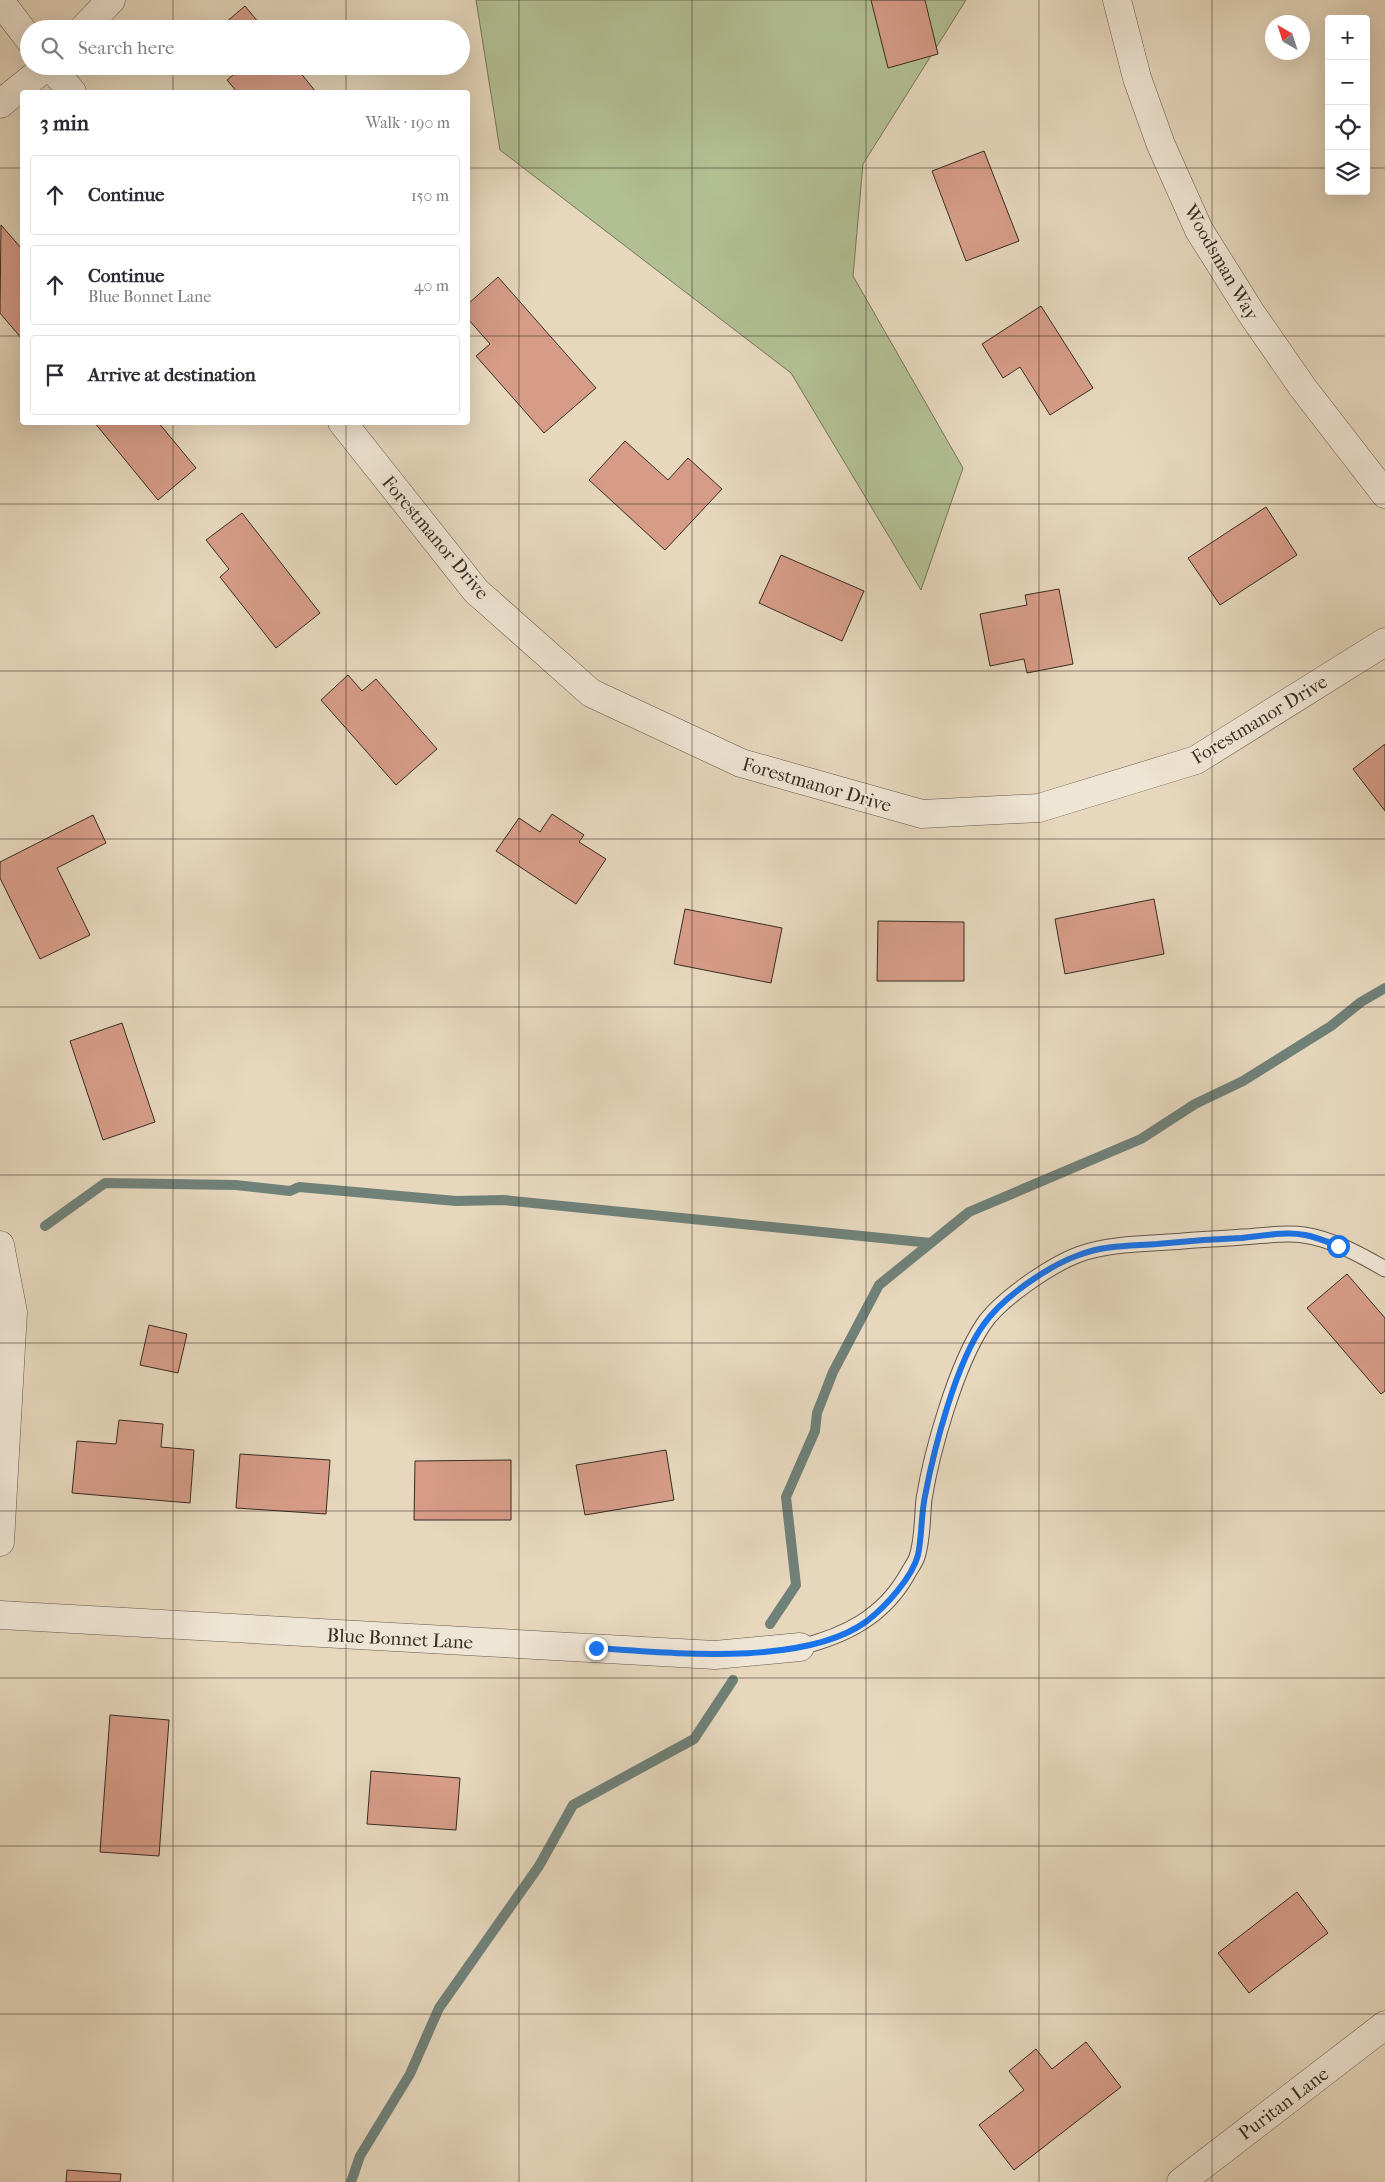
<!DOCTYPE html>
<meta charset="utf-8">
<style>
body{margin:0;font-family:"IM FELL French Canon",serif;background:#f2f2f3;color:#2b2b33}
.controls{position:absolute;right:15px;top:15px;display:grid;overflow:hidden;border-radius:5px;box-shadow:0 5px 20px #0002}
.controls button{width:45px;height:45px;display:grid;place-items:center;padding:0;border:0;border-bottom:1px solid #e1e1e2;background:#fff;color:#2b2b33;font:25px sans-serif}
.compass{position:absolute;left:1265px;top:15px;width:45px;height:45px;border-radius:50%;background:#fff;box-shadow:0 5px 20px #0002;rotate:321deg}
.stop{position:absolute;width:15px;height:15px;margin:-11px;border:4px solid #1a73e8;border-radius:50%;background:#fff}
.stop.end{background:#1a73e8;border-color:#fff;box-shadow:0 1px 5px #0008}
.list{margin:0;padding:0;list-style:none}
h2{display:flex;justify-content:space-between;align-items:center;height:65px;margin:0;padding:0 20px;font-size:21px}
h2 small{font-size:16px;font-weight:400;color:#7c7c81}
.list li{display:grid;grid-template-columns:32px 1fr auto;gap:15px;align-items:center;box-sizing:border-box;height:80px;margin:0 10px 10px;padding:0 10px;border:1px solid #e1e1e2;border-radius:5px}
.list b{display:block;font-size:19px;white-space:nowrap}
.list p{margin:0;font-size:16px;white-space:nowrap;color:#7c7c81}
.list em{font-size:16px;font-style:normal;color:#7c7c81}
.icon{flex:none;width:28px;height:28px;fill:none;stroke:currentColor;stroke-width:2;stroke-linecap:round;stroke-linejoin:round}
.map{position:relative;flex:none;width:1385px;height:2182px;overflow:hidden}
.search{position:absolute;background:#fff;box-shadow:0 5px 20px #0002;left:20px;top:20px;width:450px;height:55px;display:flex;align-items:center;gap:12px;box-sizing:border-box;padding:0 18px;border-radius:28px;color:#7c7c81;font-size:19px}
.panel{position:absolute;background:#fff;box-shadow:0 5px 20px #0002;left:20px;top:90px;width:450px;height:335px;border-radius:5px}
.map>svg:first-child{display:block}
.green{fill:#b2bf93;stroke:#74765b}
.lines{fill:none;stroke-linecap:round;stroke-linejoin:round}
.stream{stroke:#708179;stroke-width:10}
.building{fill:#d69c88;stroke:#372d23}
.service-casing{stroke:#63584a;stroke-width:17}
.minor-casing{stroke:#63584a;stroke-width:29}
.service{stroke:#efe5d4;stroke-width:15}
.minor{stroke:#efe5d4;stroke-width:28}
.route{stroke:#1a73e8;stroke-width:6}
.grid{fill:none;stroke:#372d23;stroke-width:1;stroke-opacity:0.55}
.labels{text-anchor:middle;stroke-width:4;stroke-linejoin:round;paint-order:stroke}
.street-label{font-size:19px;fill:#372d23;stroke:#efe5d4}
</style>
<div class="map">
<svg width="1385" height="2182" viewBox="0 0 1385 2182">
<rect width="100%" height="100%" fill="#e6d7bd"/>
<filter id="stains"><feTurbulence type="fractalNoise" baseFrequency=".004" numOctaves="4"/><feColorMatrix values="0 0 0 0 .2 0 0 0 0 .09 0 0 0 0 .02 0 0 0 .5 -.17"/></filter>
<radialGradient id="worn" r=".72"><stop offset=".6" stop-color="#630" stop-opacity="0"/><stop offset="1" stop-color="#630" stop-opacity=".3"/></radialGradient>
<path class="green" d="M 476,0 L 966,0 L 863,164 L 853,276 L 963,468 L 921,590 L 791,373 L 500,150 Z"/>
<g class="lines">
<path class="stream" d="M 45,1226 L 105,1183 L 236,1185 L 290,1191 L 299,1187 L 456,1201 L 504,1200 L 931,1243
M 770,1624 L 796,1585 L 786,1497 L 815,1431 L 817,1413 L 833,1372 L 879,1285 L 969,1212 L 1141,1139 L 1195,1104 L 1243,1081 L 1331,1026 L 1361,1002 L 1385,988
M 351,2182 L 360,2156 L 410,2074 L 439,2008 L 539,1866 L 573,1805 L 694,1739 L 733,1680"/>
</g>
<path class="building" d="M 871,0 L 925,0 L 938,54 L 888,68 Z
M 245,6 L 264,29 L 218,29 Z
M 236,66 L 295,66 L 316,92 L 237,92 L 227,80 L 239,70 Z
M 984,151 L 1019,241 L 966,261 L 932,171 Z
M 1,225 L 22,249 L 22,339 L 0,313 Z
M 498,277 L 596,388 L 544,433 L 476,356 L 490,344 L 468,319 L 468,304 Z
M 1041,306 L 1093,388 L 1050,415 L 1020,367 L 1003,378 L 982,344 Z
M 94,422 L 158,422 L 196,468 L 158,500 Z
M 625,441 L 668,480 L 688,458 L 722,489 L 665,550 L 589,480 Z
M 1266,507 L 1297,555 L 1220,605 L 1188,558 Z
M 242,513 L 320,613 L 276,648 L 220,577 L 229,569 L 206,540 Z
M 781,555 L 864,591 L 842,641 L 759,603 Z
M 1059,589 L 1073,664 L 1027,673 L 1024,659 L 990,666 L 980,614 L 1027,605 L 1025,595 Z
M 348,675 L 362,691 L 376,679 L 437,749 L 396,785 L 321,700 Z
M 1385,744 L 1385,811 L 1353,769 Z
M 552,814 L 584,835 L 579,842 L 606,859 L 576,904 L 496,851 L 519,818 L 540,832 Z
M 93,815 L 106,843 L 57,868 L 90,935 L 40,959 L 0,878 L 0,862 Z
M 1154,899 L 1164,954 L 1065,974 L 1055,919 Z
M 685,909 L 782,928 L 771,983 L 674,964 Z
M 878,921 L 964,922 L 964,981 L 877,981 Z
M 122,1023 L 155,1122 L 103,1140 L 70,1041 Z
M 1347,1274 L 1385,1318 L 1385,1391 L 1381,1394 L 1307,1308 Z
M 149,1325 L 187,1334 L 178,1373 L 140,1365 Z
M 119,1420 L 163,1424 L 161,1447 L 194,1450 L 190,1503 L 72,1493 L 77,1441 L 116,1444 Z
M 666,1450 L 674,1500 L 585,1515 L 576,1465 Z
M 240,1454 L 330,1460 L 326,1514 L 236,1508 Z
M 511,1460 L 511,1520 L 414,1520 L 415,1461 Z
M 110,1715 L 169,1720 L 159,1856 L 100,1852 Z
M 371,1771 L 460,1778 L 456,1830 L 367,1824 Z
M 1297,1892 L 1328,1933 L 1249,1993 L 1218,1953 Z
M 1086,2042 L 1121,2087 L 1014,2170 L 979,2125 L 1024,2090 L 1009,2071 L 1036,2049 L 1052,2069 Z
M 67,2170 L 121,2174 L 120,2182 L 66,2182 Z"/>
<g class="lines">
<defs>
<path id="service" d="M 800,1647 C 845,1636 883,1617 907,1575 C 910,1569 915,1563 917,1557 C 923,1539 922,1517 924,1499 C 932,1450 956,1366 983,1325 C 999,1300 1052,1264 1080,1254 C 1111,1243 1150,1244 1183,1241 C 1203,1239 1222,1239 1242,1237 C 1262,1236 1284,1232 1304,1235 C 1332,1239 1361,1255 1385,1269"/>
<path id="minor" d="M 1117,0 L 1137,78 L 1161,145 L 1199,230 L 1251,313 L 1303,388 L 1385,494
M 0,1 L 29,39
M 83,29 L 111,0
M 50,66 L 72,92
M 0,104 L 47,66
M 342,422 L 476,591 L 591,693 L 741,763 L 922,814 L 1039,808 L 1196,760 L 1385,642
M 0,1245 L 13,1312 L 0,1542
M 0,1615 L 715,1655 L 800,1647
M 1181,2182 L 1385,2025"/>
</defs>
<use href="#service" class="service-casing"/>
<use href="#minor" class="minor-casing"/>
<use href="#service" class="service"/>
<use href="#minor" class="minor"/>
</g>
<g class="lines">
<path class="route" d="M 596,1648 C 670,1653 805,1667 867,1621 C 885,1607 912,1578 918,1555 C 922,1536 921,1515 925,1496 C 934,1449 956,1362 984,1324 C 1003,1297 1048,1266 1079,1255 C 1104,1245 1131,1246 1157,1244 C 1185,1241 1213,1239 1241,1238 C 1262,1236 1285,1231 1305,1235 C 1316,1237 1328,1242 1338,1246"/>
</g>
<path class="grid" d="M 173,0 L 173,29M 346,0 L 346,29M 519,0 L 519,2182M 692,0 L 692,2182M 866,0 L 866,2182M 1039,0 L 1039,2182M 1212,0 L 1212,2182M 173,66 L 173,92M 346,66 L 346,92M 0,168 L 22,168M 468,168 L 1329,168M 1366,168 L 1385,168M 0,336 L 22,336M 468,336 L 1385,336M 173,422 L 173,2182M 346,422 L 346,2182M 0,504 L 1385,504M 0,671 L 1385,671M 0,839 L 1385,839M 0,1007 L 1385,1007M 0,1175 L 1385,1175M 0,1343 L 1385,1343M 0,1511 L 1385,1511M 0,1678 L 1385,1678M 0,1846 L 1385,1846M 0,2014 L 1385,2014"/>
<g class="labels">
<g class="street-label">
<text transform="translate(1222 262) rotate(60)" y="7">Woodsman Way</text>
<text transform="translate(436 537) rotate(50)" y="7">Forestmanor Drive</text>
<text transform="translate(1259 719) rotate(-31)" y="7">Forestmanor Drive</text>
<text transform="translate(817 784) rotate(16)" y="7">Forestmanor Drive</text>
<text transform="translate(400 1638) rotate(3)" y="7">Blue Bonnet Lane</text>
<text transform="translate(1283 2103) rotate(-37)" y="7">Puritan Lane</text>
</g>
</g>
<rect width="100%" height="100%" filter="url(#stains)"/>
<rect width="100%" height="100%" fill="url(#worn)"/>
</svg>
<div class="controls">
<button>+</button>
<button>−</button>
<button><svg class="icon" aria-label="locate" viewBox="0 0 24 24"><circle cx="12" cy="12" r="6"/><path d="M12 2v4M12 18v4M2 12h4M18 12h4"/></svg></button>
<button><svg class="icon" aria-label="layers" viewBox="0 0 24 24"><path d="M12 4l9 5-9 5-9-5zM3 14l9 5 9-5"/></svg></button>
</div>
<svg class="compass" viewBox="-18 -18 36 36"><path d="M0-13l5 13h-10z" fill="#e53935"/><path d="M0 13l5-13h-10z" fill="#7c7c81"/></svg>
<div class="stop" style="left:1338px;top:1246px"></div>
<div class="stop end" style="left:596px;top:1648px"></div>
<div class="search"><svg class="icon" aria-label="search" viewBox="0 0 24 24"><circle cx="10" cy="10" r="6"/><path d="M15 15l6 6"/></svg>Search here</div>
<section class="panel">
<h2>3 min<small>Walk · 190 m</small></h2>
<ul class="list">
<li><svg class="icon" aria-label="ahead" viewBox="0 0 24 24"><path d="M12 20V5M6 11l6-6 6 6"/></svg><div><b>Continue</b></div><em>150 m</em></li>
<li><svg class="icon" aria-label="ahead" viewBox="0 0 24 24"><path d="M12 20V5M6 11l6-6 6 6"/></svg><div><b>Continue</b><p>Blue Bonnet Lane</p></div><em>40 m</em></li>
<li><svg class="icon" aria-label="arrive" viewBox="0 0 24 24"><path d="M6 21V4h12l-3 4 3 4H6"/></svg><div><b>Arrive at destination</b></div></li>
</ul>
</section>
</div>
